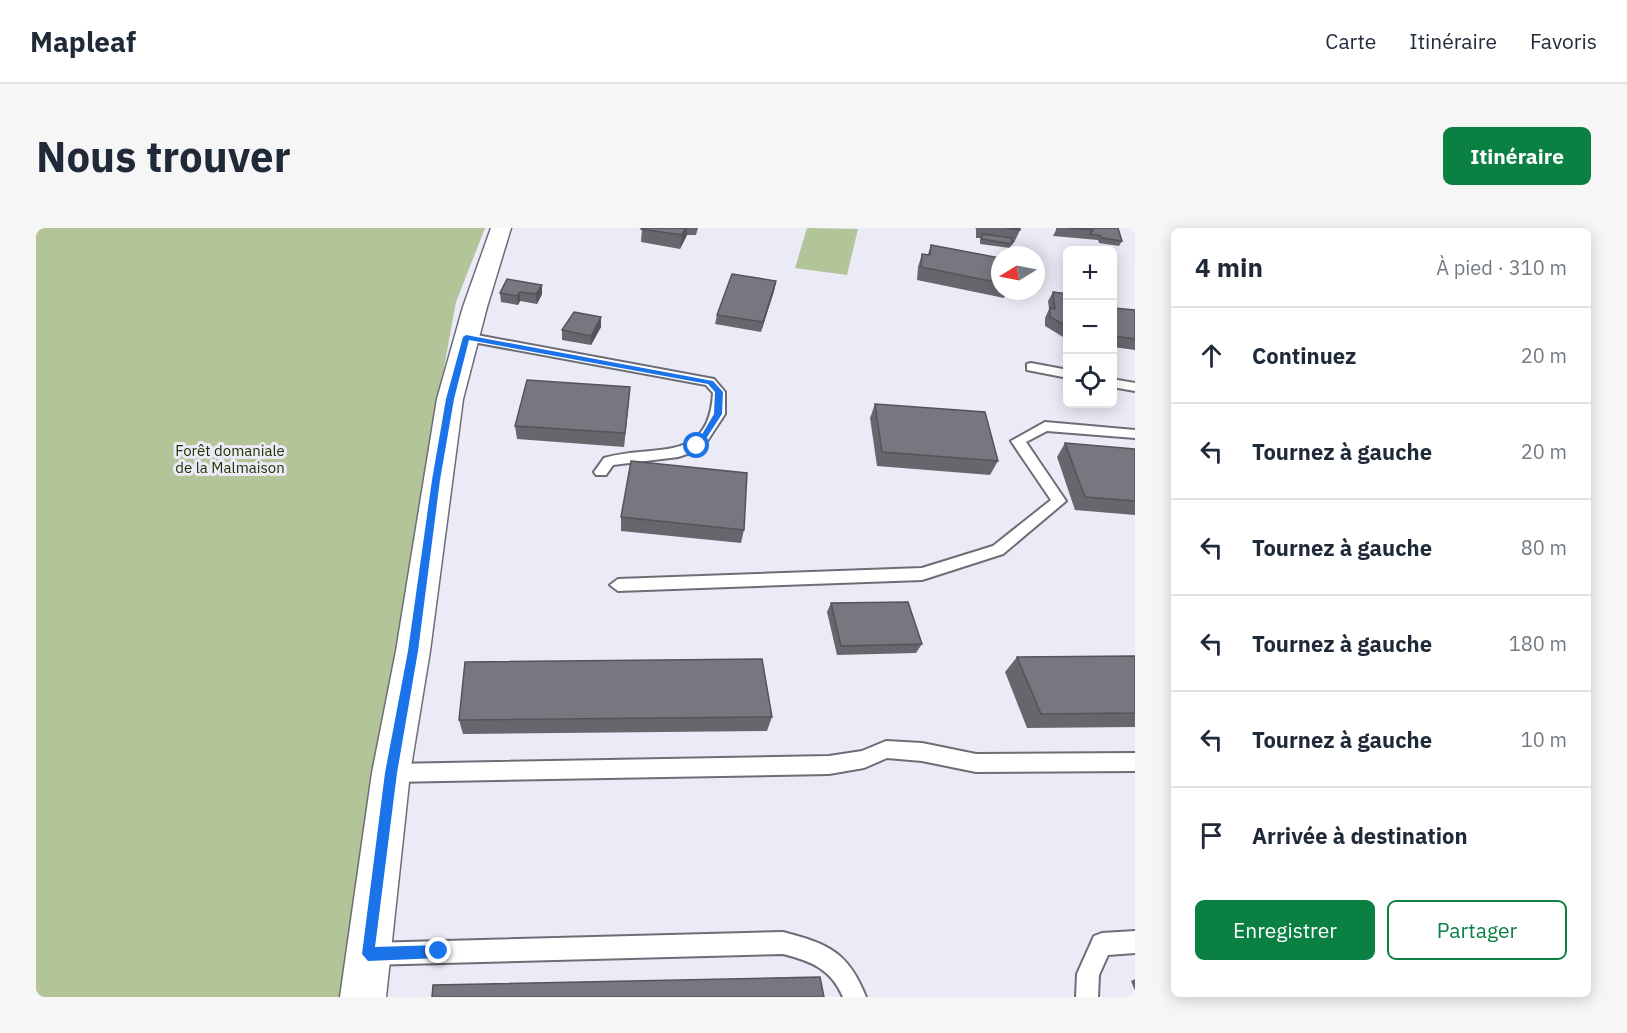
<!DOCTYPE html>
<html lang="fr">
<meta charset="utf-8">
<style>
body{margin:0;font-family:"IBM Plex Sans",sans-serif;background:#f6f6f7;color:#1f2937}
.controls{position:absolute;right:18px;top:18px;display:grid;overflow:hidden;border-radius:9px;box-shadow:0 3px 15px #0003}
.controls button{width:54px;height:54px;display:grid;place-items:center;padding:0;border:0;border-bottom:2px solid #e0e1e3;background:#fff;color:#1f2937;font:30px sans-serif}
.compass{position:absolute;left:955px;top:18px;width:54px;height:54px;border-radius:50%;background:#fff;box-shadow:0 3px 15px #0003;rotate:260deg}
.stop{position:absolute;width:18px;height:18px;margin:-14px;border:4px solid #1a73e8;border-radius:50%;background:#fff}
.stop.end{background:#1a73e8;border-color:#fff;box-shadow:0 2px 6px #0008}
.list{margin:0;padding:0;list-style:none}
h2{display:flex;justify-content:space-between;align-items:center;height:78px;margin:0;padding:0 24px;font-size:26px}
h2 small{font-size:20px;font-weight:400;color:#747a83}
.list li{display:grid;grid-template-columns:39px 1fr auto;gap:18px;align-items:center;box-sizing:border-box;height:96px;padding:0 24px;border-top:2px solid #e0e1e3}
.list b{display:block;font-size:22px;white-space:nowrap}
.list em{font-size:20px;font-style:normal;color:#747a83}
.actions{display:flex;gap:12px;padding:18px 24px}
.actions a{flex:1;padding:14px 0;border:2px solid #0b8043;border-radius:9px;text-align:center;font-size:21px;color:#0b8043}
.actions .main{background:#0b8043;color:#fff}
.icon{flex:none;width:33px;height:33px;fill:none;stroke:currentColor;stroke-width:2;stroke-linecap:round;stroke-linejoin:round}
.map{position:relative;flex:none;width:1099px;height:769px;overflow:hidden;border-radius:9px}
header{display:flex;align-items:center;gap:36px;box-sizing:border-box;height:84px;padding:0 30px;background:#fff;border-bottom:2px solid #e0e1e3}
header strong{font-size:28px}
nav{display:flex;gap:33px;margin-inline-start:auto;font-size:21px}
.intro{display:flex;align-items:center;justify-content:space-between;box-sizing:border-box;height:144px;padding:0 36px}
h1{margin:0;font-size:42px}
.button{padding:15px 27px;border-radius:9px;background:#0b8043;color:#fff;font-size:21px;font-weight:700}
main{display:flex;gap:36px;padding:0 36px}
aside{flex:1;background:#fff;border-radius:9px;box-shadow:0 3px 15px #0003}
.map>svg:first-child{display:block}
.green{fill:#b3c499}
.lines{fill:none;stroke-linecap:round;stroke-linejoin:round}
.service-casing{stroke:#6d6d76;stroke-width:4}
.tertiary-casing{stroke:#6d6d76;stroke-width:3}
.service{fill:#fff;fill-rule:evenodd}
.tertiary{fill:#fff;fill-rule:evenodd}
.wall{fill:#69656d}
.shaded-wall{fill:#555359}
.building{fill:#7a767f;stroke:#555359;stroke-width:1.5}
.route{fill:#1a73e8}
.labels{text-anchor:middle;stroke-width:6;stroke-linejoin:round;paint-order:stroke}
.park-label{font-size:15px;fill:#233300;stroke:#ebebf7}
</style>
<header>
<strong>Mapleaf</strong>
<nav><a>Carte</a><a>Itinéraire</a><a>Favoris</a></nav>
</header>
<div class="intro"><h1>Nous trouver</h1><a class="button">Itinéraire</a></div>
<main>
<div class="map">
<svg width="1099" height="769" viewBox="0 0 1099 769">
<rect width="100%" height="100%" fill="#ebebf7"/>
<path class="green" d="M 0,0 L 449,0 L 420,74 L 379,298 L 327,769 L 0,769 Z
M 771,0 L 822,1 L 811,47 L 759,40 Z"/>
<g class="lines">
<defs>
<path id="service" d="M 430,105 L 678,151 L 689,164 L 689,186 L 666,221 L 642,229 L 577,237 L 570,247 L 560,247 L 558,244 L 568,230 C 618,215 673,238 677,165 L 670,157 L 426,112 L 426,106 Z
M 995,135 L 1032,142 L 1032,150 L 991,142 L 991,136 Z
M 1076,151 L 1099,155 L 1099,163 L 1076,159 Z
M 1009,194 L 1099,202 L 1099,210 L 1011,203 L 990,214 L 1030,273 L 967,326 L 886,352 L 582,363 L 574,357 L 582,351 L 886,340 L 957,318 L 1015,272 L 975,213 Z
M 850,513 L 886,515 L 940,526 L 1099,525 L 1099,543 L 940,544 L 886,533 L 851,530 L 828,540 L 793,546 L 355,554 L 348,551 L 345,545 L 348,539 L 355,536 L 793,528 L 826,523 Z
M 1099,703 L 1099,725 L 1072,727 L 1063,747 L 1062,769 L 1040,769 L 1041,746 L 1058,708 L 1066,705 Z
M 747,704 C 793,716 812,724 830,769 L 807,769 C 795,741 775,733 747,726 L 332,737 L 324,734 L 321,726 L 324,718 L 332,715 Z"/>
<path id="tertiary" d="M 455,0 L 475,0 L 451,79 L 427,171 L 394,423 L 374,545 L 350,769 L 304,769 L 336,545 L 360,423 L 401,171 L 427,79 Z"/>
</defs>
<use href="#service" class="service-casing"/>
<use href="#tertiary" class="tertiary-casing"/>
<use href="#service" class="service"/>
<use href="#tertiary" class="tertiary"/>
</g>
<path class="wall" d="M 606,0 L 662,0 L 660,7 L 651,7 L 644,21 L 605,14 Z
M 939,0 L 984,0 L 984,2 L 978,15 L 976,15 L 974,20 L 944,16 L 944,10 L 940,10 L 940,1 Z
M 1020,0 L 1082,0 L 1086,13 L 1083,18 L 1063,15 L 1062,12 L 1017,8 L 1020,2 Z
M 895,17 L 964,30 L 964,63 L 971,63 L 968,70 L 881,52 L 882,39 L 886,26 L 892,26 Z
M 471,51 L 506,66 L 501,76 L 484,73 L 482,77 L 465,74 L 464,65 Z
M 740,53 L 738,63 L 725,104 L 679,96 L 681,87 Z
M 1017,64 L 1032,66 L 1032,112 L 1009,98 L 1009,90 L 1013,81 L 1012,73 Z
M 1077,80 L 1099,82 L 1099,123 L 1099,122 L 1077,119 Z
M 565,89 L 565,99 L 555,117 L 526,112 L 526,102 Z
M 594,159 L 588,219 L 481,211 L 479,198 Z
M 839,176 L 962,233 L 954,247 L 841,238 L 834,190 Z
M 1029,215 L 1099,221 L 1099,287 L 1039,282 L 1021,229 Z
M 585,289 L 708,302 L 705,315 L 585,303 Z
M 795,375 L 886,416 L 880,425 L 801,427 L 791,384 Z
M 1099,428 L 1099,499 L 991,500 L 969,444 L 981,429 Z
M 736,489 L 731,503 L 427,506 L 423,492 Z
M 1099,751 L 1099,763 L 1095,753 Z"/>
<path class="shaded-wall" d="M 649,0 L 651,0 L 651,7 L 644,21 L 646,7 Z
M 740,53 L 738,63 L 725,104 L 727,94 Z
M 506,57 L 506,66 L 501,76 L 500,66 Z
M 484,64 L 484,73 L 482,77 L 481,68 Z
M 565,89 L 565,99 L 555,117 L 555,108 Z
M 594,159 L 593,173 L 588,219 L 589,205 Z"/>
<path class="building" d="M 606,0 L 649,0 L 646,7 L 605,1 Z
M 970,0 L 984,0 L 984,2 Z
M 1033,0 L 1057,0 L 1057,2 Z
M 1057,0 L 1082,0 L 1086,13 L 1066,10 L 1065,8 L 1054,6 L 1057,2 Z
M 946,6 L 976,10 L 976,16 L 946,11 Z
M 895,17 L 964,30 L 964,55 L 885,39 L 886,26 L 894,27 Z
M 696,46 L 740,53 L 727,94 L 681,87 Z
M 471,51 L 506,57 L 500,66 L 484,64 L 481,68 L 464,65 Z
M 1017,64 L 1032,66 L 1032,99 L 1014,89 L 1014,80 L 1019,81 Z
M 1077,80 L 1099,82 L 1099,111 L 1077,108 Z
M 538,84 L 565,89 L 555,108 L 526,102 Z
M 491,152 L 594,159 L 589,205 L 479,198 Z
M 839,176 L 949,184 L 962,233 L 846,224 Z
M 1029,215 L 1099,221 L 1099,273 L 1049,269 Z
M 595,233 L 711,245 L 708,302 L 585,289 Z
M 872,374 L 886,416 L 805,418 L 795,375 Z
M 1099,428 L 1099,485 L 1005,486 L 981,429 Z
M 726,431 L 736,489 L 423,492 L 429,434 Z
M 784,749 L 788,769 L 396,769 L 397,757 Z"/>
<path class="route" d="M 430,107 L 677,153 L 687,164 L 686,186 L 664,220 L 658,220 L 678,186 L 679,164 L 672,156 L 433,112 L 418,171 L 404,252 L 382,423 L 361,545 L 339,719 L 403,717 L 409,723 L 403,730 L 332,733 L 326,726 L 349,545 L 372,423 L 396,252 L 410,171 L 427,109 Z"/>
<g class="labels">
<g class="park-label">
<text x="194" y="228">Forêt domaniale<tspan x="194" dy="17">de la Malmaison</tspan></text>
</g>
</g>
</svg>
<div class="controls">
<button>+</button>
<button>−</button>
<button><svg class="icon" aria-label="locate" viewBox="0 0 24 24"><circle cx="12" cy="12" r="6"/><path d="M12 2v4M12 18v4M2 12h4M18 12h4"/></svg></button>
</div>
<svg class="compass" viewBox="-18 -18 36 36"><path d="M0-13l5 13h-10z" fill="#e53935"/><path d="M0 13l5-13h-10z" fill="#747a83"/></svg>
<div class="stop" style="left:661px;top:218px"></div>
<div class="stop end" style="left:403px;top:723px"></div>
</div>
<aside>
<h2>4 min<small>À pied · 310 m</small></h2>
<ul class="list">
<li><svg class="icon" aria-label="ahead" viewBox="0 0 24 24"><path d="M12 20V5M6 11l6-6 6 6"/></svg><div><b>Continuez</b></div><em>20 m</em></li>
<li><svg class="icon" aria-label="left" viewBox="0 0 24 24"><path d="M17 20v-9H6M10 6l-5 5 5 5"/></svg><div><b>Tournez à gauche</b></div><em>20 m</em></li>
<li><svg class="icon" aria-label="left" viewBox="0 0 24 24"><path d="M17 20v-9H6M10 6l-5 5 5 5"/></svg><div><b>Tournez à gauche</b></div><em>80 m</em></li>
<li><svg class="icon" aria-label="left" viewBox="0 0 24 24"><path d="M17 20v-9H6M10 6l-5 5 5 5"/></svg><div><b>Tournez à gauche</b></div><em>180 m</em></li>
<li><svg class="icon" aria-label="left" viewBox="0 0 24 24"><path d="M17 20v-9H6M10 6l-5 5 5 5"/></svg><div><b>Tournez à gauche</b></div><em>10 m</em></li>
<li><svg class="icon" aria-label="arrive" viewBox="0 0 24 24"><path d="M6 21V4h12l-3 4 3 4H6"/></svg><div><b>Arrivée à destination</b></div></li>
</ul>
<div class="actions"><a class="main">Enregistrer</a><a>Partager</a></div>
</aside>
</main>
